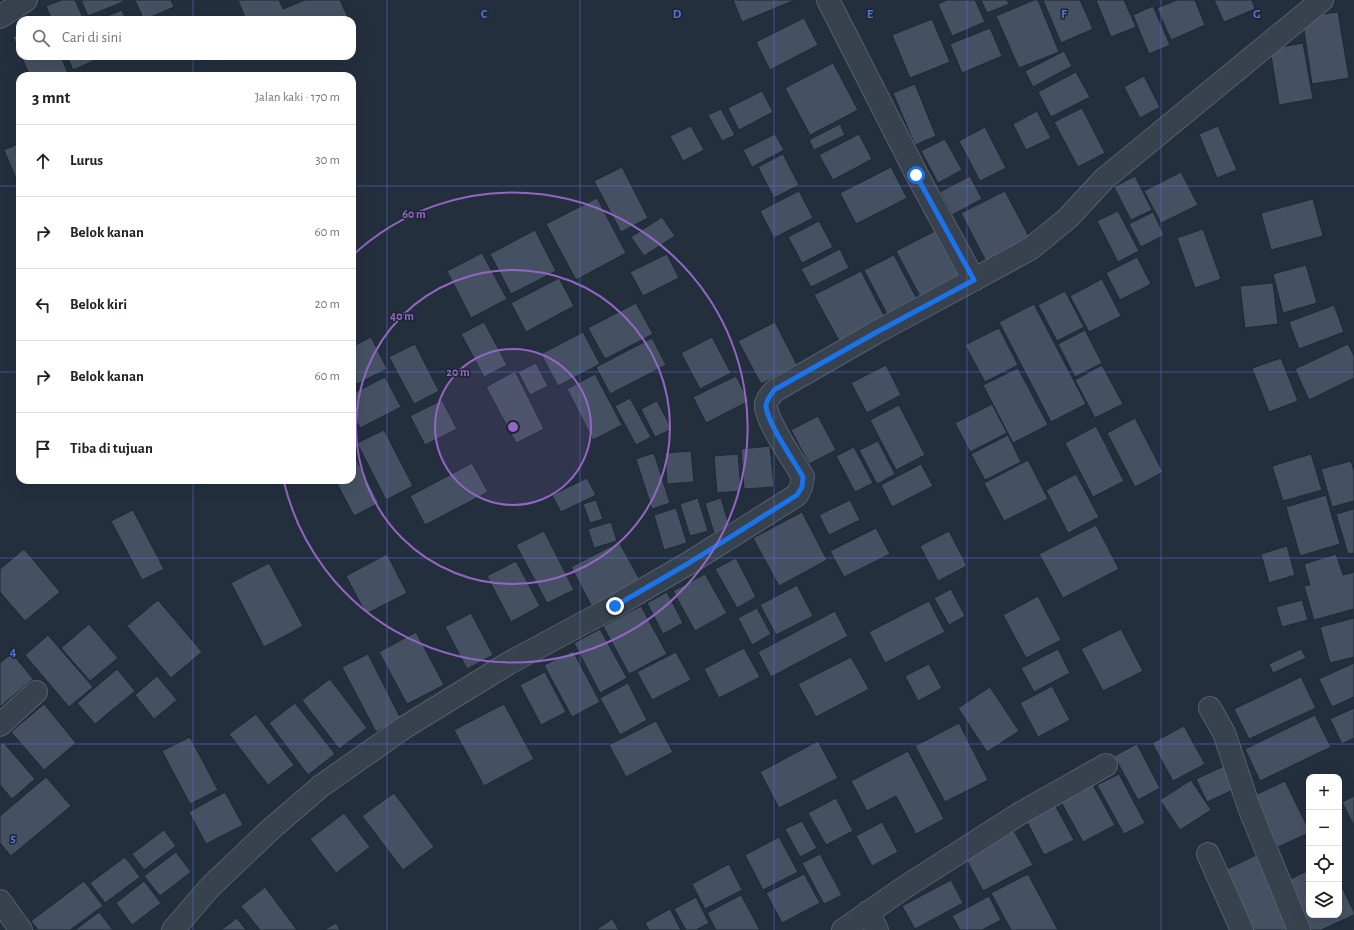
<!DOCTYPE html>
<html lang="id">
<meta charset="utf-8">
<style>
body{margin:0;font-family:"Alegreya Sans",sans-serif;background:#f2f2f2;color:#202124}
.controls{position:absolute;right:12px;bottom:12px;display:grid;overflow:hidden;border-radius:8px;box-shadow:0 4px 16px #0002}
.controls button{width:36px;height:36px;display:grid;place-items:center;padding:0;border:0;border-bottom:1px solid #e0e0e0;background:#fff;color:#202124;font:20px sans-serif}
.stop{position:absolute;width:12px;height:12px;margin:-9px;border:3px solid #1a73e8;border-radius:50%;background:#fff}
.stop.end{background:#1a73e8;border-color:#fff;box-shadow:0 1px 4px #0008}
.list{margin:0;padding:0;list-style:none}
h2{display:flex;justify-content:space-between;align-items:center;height:52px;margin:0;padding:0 16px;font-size:17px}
h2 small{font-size:13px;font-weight:400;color:#757577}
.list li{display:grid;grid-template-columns:26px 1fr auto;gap:12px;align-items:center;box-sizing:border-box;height:72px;padding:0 16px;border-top:1px solid #e0e0e0}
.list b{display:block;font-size:15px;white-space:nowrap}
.list em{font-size:13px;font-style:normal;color:#757577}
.icon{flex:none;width:22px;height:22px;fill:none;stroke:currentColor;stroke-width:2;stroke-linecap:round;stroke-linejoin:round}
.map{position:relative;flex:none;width:1354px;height:930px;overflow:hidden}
.search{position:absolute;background:#fff;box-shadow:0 4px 16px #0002;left:16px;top:16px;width:340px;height:44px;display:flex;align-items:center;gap:10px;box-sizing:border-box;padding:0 14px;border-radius:12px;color:#757577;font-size:15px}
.panel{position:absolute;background:#fff;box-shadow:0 4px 16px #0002;left:16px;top:72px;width:340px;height:412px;border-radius:12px}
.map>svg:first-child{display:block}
.building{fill:#455162;stroke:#1f2835}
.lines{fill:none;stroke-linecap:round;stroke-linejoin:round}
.street-casing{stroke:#565f6c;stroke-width:24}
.street{stroke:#38414e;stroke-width:22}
.route{stroke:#1a73e8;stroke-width:5}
.grid{fill:none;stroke:#5274d3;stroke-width:1;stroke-opacity:0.55}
.ring{fill:none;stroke:#9266c3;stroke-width:2}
.grid-label{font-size:13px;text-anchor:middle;font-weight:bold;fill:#5274d3;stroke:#1d2633;stroke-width:3;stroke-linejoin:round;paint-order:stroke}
.centre{fill:#9266c3;stroke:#1d2633;stroke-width:2}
.ring-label{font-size:12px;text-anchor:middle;font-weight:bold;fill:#9266c3;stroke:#1d2633;stroke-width:3;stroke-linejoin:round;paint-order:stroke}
</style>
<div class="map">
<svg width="1354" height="930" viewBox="0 0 1354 930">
<rect width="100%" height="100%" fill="#242f3e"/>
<path class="building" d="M 62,0 L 75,0 L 84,20 L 52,20 L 46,6 Z
M 81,0 L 123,0 L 123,2 L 88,16 Z
M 135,0 L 171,0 L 174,7 L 144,20 Z
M 238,0 L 279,0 L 283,9 L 305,0 L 340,0 L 349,20 L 246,20 Z
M 733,0 L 795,0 L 742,22 Z
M 947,0 L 975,0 L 985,22 L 952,36 L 938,4 Z
M 981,0 L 1007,0 L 1009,4 L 987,13 Z
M 1034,0 L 1038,0 L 1059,52 L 1019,68 L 996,16 Z
M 1043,0 L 1080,0 L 1093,29 L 1061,43 Z
M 1096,0 L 1124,0 L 1136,27 L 1111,37 Z
M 1177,0 L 1195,0 L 1205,25 L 1171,40 L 1157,8 Z
M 1214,0 L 1252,0 L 1255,9 L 1224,22 Z
M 1153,6 L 1170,45 L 1149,54 L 1133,15 Z
M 122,10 L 126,20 L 97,20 Z
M 1338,12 L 1349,78 L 1312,84 L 1302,17 Z
M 804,18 L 818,45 L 770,70 L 756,42 Z
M 932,19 L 950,62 L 910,78 L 892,35 Z
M 990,28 L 1002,56 L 962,73 L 950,44 Z
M 20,34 L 20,53 L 13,37 Z
M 1303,43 L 1313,99 L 1279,105 L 1270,49 Z
M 1064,51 L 1072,66 L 1033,87 L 1025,71 Z
M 21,56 L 61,56 L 69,76 L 30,76 Z
M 67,56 L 99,56 L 100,58 L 73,70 Z
M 833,63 L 858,110 L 810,135 L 785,88 Z
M 1076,72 L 1090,97 L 1051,117 L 1038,92 Z
M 1144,76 L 1160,107 L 1140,118 L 1124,87 Z
M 915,84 L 936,136 L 915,145 L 893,93 Z
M 762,91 L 773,112 L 739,130 L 728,108 Z
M 1082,108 L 1105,153 L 1078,167 L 1054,122 Z
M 721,109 L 735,135 L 722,141 L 708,115 Z
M 1037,111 L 1051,138 L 1026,150 L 1013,124 Z
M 840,124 L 845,135 L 814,150 L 809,140 Z
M 691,126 L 704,150 L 683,161 L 670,136 Z
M 1218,126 L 1237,170 L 1217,178 L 1199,134 Z
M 985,127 L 1006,168 L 980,181 L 959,141 Z
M 775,134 L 784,150 L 752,167 L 743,150 Z
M 859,134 L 872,159 L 833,180 L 819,155 Z
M 945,139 L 962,170 L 938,183 L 921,151 Z
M 20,143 L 20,188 L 4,150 Z
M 783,154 L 799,185 L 774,198 L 758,167 Z
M 622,167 L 648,218 L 621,232 L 594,181 Z
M 891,167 L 907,198 L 856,224 L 840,193 Z
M 1181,172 L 1198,205 L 1161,223 L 1144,191 Z
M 970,176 L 982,199 L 952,215 L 940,192 Z
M 1135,176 L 1152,210 L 1131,220 L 1114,187 Z
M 799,191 L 813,218 L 774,238 L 760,211 Z
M 1005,191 L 1032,242 L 988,265 L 961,213 Z
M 597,198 L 626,253 L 576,280 L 546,224 Z
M 1313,199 L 1323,236 L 1271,250 L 1261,213 Z
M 1118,211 L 1139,251 L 1118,262 L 1097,221 Z
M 1153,212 L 1164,235 L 1141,247 L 1129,224 Z
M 662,217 L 675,236 L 644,256 L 631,237 Z
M 819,221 L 833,247 L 802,263 L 788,237 Z
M 1203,229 L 1221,279 L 1195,288 L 1177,238 Z
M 535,230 L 556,271 L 511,294 L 490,254 Z
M 935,231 L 961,280 L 922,300 L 896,251 Z
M 840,249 L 849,268 L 811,287 L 801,269 Z
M 482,253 L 507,299 L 471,318 L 447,271 Z
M 667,254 L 679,278 L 643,296 L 630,272 Z
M 894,255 L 918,301 L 888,316 L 864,270 Z
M 1137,257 L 1151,284 L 1120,300 L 1106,273 Z
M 1306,265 L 1317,303 L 1283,313 L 1273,274 Z
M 861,271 L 888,323 L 842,346 L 814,295 Z
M 559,278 L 574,306 L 526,332 L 511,303 Z
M 1102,279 L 1121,316 L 1089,332 L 1070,296 Z
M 1273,283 L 1278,324 L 1245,328 L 1240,286 Z
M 1065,291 L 1084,327 L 1057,341 L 1038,305 Z
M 636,303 L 653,334 L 605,359 L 588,328 Z
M 1034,304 L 1086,404 L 1051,422 L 999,322 Z
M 1334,305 L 1344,332 L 1299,349 L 1289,322 Z
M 484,322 L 507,365 L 484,377 L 461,334 Z
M 775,322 L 797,365 L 761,384 L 738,341 Z
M 999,328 L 1018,365 L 985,382 L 965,345 Z
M 1085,330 L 1102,363 L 1075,377 L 1058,344 Z
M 583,332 L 600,364 L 558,386 L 541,354 Z
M 371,337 L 387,369 L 357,384 L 352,375 L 352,347 Z
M 712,337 L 731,373 L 700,389 L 681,353 Z
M 652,338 L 666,365 L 610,394 L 596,367 Z
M 415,344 L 439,391 L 414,404 L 389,357 Z
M 1348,344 L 1354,356 L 1354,378 L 1309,400 L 1295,369 Z
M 1281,358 L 1298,401 L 1269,412 L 1252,368 Z
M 536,363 L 548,386 L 530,395 L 518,372 Z
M 886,365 L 901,395 L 867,413 L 851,383 Z
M 1102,365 L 1123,404 L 1095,418 L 1075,380 Z
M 1018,368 L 1048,425 L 1013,443 L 983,385 Z
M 515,371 L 544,429 L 516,443 L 486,387 Z
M 595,374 L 622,425 L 593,440 L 567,389 Z
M 736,376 L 749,401 L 706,423 L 693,397 Z
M 385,377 L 401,407 L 360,428 L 352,413 L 352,394 Z
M 630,398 L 651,437 L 636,445 L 615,406 Z
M 442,400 L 457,429 L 425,445 L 410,416 Z
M 657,401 L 672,429 L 655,437 L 641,409 Z
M 992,404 L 1007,433 L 970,452 L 955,423 Z
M 899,405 L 925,455 L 896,470 L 870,420 Z
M 818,416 L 836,450 L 809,464 L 791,430 Z
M 1135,418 L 1163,472 L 1135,487 L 1107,433 Z
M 1096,426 L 1124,481 L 1093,497 L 1065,443 Z
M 384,430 L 413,486 L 386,500 L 357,443 Z
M 1008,435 L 1021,462 L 985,480 L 971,454 Z
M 878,441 L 895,474 L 877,484 L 859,450 Z
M 770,446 L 774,487 L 744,489 L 741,449 Z
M 854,447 L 873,483 L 855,492 L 836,456 Z
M 352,451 L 379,503 L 354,516 L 335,480 L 352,480 Z
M 691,451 L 694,482 L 667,484 L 665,453 Z
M 654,453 L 670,503 L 652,509 L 636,459 Z
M 738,454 L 741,491 L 717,493 L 714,456 Z
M 1311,454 L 1322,490 L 1283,501 L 1272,466 Z
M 1028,460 L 1048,499 L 1004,521 L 984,483 Z
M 1351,461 L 1354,471 L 1354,501 L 1332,507 L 1321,469 Z
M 472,463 L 488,492 L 425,525 L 410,496 Z
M 921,464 L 933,486 L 892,507 L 881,485 Z
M 1076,474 L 1099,517 L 1068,533 L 1046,490 Z
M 587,478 L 596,495 L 561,512 L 552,495 Z
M 1326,495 L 1340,544 L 1300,556 L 1286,507 Z
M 698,498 L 708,531 L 690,536 L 680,504 Z
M 721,498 L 730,528 L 714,533 L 705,503 Z
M 596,500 L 603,519 L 590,523 L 583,504 Z
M 850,500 L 860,520 L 829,535 L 819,515 Z
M 676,508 L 687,543 L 664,550 L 654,515 Z
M 1354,509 L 1354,553 L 1348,554 L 1336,514 Z
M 133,510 L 164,569 L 142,580 L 111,521 Z
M 802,512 L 827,560 L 779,586 L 753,538 Z
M 611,522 L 617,541 L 594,548 L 588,529 Z
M 1096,525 L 1119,569 L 1063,598 L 1039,554 Z
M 876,528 L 890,554 L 844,577 L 830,551 Z
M 544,531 L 574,590 L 547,603 L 516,545 Z
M 949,531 L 967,566 L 938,581 L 920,546 Z
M 619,542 L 641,582 L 592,607 L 571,567 Z
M 1287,546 L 1295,575 L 1269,583 L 1261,554 Z
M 24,549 L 60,592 L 25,621 L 0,592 L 0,569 Z
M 387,554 L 407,593 L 366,614 L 346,576 Z
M 1336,554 L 1343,575 L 1354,572 L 1354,609 L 1314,620 L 1304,586 L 1310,585 L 1304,564 Z
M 736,558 L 756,597 L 737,608 L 715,569 Z
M 516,561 L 540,606 L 511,622 L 487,576 Z
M 269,563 L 303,626 L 264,647 L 231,583 Z
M 705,574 L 727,613 L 695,631 L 673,591 Z
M 797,585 L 813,616 L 776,635 L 760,605 Z
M 951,589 L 965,616 L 949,625 L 934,598 Z
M 667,592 L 683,623 L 663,634 L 647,603 Z
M 1038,596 L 1061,640 L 1026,658 L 1003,615 Z
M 158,600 L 202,652 L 171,678 L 127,626 Z
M 1302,600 L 1308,620 L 1282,627 L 1276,607 Z
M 929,601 L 945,632 L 885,663 L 869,632 Z
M 641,606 L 667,654 L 629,674 L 603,626 Z
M 757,608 L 771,634 L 752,645 L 738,618 Z
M 835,611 L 848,636 L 771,677 L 758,652 Z
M 471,613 L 493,655 L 467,669 L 445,627 Z
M 1354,618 L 1354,657 L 1330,663 L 1320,627 Z
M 89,624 L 118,658 L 90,681 L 61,648 Z
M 600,629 L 627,678 L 600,693 L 574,643 Z
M 1121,629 L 1143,671 L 1103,691 L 1081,649 Z
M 416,632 L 444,685 L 407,704 L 379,652 Z
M 48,635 L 93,687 L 69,707 L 25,655 Z
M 744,648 L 760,677 L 719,698 L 704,669 Z
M 1058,649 L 1070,673 L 1034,692 L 1021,668 Z
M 1301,649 L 1306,658 L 1273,673 L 1269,664 Z
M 573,651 L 600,702 L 572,717 L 544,665 Z
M 676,652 L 691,680 L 652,700 L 637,672 Z
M 12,653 L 33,679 L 0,707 L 0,663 Z
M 368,654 L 401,719 L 376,732 L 342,667 Z
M 851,657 L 869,689 L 816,717 L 798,684 Z
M 1354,663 L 1354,697 L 1332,707 L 1319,679 Z
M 929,664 L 942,688 L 918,701 L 905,676 Z
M 117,669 L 135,691 L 95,724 L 77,703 Z
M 545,672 L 566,712 L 541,725 L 520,685 Z
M 157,676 L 177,700 L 154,719 L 135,695 Z
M 1301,677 L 1316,708 L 1249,739 L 1234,709 Z
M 330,679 L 367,728 L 339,749 L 302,700 Z
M 628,683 L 647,720 L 620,735 L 600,698 Z
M 1052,686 L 1070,720 L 1038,737 L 1020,703 Z
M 990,687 L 1019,731 L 987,752 L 958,708 Z
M 295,703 L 335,754 L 308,775 L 269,723 Z
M 44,704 L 76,743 L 44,770 L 11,732 Z
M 504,704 L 534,759 L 484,786 L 454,730 Z
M 1354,708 L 1354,738 L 1342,744 L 1330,719 Z
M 256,714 L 294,765 L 268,785 L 229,734 Z
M 1315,715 L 1331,747 L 1260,781 L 1245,749 Z
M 656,721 L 673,752 L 626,777 L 609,745 Z
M 959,723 L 988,780 L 945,802 L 915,746 Z
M 1184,726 L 1205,764 L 1173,781 L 1152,743 Z
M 190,737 L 218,790 L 190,804 L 162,751 Z
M 818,741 L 838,778 L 779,808 L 760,772 Z
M 3,742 L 35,779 L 12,799 L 0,785 L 0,745 Z
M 1137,744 L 1160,788 L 1138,800 L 1114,756 Z
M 908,751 L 944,819 L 916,834 L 896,796 L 867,811 L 851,781 Z
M 1224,766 L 1235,789 L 1207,802 L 1196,779 Z
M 1119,774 L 1145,823 L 1124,834 L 1097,785 Z
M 46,777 L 71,806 L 11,856 L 0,843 L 0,816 Z
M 1191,780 L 1211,810 L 1180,830 L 1160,800 Z
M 1285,781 L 1309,830 L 1309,833 L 1278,847 L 1253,796 Z
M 1093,785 L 1115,825 L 1083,842 L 1061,802 Z
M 225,792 L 243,825 L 206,844 L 189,812 Z
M 394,793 L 434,847 L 403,870 L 362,816 Z
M 1354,796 L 1354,826 L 1342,802 Z
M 836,798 L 853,831 L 826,845 L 808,813 Z
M 1054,803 L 1074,840 L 1044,855 L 1025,818 Z
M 344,813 L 370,847 L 336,873 L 310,839 Z
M 802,821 L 817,848 L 800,857 L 785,829 Z
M 882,822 L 898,852 L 872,866 L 856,836 Z
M 164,830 L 176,846 L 144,870 L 132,854 Z
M 1014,831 L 1033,865 L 983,891 L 965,857 Z
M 779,837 L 798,872 L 763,890 L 745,855 Z
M 176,852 L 191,872 L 160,896 L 144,876 Z
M 820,854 L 842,895 L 824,904 L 802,863 Z
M 1256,855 L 1293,930 L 1248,930 L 1221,872 Z
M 125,857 L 140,877 L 105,903 L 90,883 Z
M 729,864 L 742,890 L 705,909 L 692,884 Z
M 1309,870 L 1309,915 L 1339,915 L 1339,881 L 1354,912 L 1354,915 L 1321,930 L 1304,930 L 1282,883 Z
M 804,874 L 820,903 L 782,923 L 766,893 Z
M 1028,874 L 1058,930 L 1011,930 L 991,893 Z
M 951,880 L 963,903 L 915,929 L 902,906 Z
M 84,881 L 103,906 L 70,930 L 38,930 L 31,921 Z
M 144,881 L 161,903 L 132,925 L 116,903 Z
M 265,887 L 297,930 L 260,930 L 241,906 Z
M 741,895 L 760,930 L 716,930 L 707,913 Z
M 989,896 L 1001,920 L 982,930 L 960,930 L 952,916 Z
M 696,897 L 709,923 L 696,930 L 686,930 L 674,909 Z
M 670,909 L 681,930 L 649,930 L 645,923 Z
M 99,912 L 113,930 L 75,930 Z
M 237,918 L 246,930 L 221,930 Z
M 612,919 L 619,930 L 596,930 Z
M 336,923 L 340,930 L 324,930 Z"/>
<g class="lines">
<defs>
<path id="street" d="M 828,0 L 917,175 L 974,280
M 0,17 L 26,0
M 1210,708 L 1224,733 L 1250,810 L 1299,930
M 0,725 L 36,692
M 1208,854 L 1242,930
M 0,901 L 21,930
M 868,912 L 877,930
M 173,930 L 210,887 L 271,829 L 321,786 L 405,727 L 509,663 L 615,606 L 689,563 L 797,495 L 801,487 L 803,477 C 794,461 768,424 766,407 C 765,401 771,395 774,391 L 875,333 L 1030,249 L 1068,218 L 1104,179 L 1322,0
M 843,930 L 905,887 L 1019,814 L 1106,765"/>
</defs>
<use href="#street" class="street-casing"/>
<use href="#street" class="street"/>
</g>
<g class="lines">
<path class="route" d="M 615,606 L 689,563 L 797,495 L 802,487 L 803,477 C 794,461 768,424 766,407 C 765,401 771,395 774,390 L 875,333 L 974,280 L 916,175"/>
</g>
<path class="grid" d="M 193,0 L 193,20M 387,0 L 387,930M 580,0 L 580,930M 774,0 L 774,930M 967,0 L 967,930M 1161,0 L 1161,930M 193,56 L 193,76M 0,186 L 20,186M 352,186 L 1354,186M 0,372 L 20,372M 352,372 L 1354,372M 193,480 L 193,930M 0,558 L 1354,558M 0,744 L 1354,744"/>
<circle cx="513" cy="427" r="78" fill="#9266c3" fill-opacity=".12"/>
<g class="ring">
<circle cx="513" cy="427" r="78"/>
<circle cx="513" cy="427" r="157"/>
<path d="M353 255A235 235 0 1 1 284 482"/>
</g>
<g class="grid-label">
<text x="484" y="18">C</text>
<text x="677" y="18">D</text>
<text x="870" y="18">E</text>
<text x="1064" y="18">F</text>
<text x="1257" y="18">G</text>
<text x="13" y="656">4</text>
<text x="13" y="842">5</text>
</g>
<circle cx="513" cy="427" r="6" class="centre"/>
<g class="ring-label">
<text x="414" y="218">60 m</text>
<text x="402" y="320">40 m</text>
<text x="458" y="376">20 m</text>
</g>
</svg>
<div class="controls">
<button>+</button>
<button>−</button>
<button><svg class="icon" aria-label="locate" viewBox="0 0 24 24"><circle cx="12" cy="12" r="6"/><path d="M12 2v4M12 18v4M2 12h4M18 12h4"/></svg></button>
<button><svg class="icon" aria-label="layers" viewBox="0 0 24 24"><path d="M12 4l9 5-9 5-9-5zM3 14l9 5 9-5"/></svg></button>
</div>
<div class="stop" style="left:916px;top:175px"></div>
<div class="stop end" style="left:615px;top:606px"></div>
<div class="search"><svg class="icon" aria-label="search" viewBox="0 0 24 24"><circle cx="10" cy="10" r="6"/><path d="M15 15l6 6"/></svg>Cari di sini</div>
<section class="panel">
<h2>3 mnt<small>Jalan kaki · 170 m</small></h2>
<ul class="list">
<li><svg class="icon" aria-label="ahead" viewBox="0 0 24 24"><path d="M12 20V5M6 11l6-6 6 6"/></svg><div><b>Lurus</b></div><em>30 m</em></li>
<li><svg class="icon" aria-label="right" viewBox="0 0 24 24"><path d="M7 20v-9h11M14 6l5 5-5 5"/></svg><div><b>Belok kanan</b></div><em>60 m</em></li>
<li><svg class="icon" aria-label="left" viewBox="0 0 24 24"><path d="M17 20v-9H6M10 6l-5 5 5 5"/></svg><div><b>Belok kiri</b></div><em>20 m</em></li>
<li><svg class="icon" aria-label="right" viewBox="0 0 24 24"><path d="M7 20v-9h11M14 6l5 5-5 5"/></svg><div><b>Belok kanan</b></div><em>60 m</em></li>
<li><svg class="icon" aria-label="arrive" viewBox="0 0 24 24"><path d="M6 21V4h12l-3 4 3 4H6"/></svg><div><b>Tiba di tujuan</b></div></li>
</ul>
</section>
</div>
